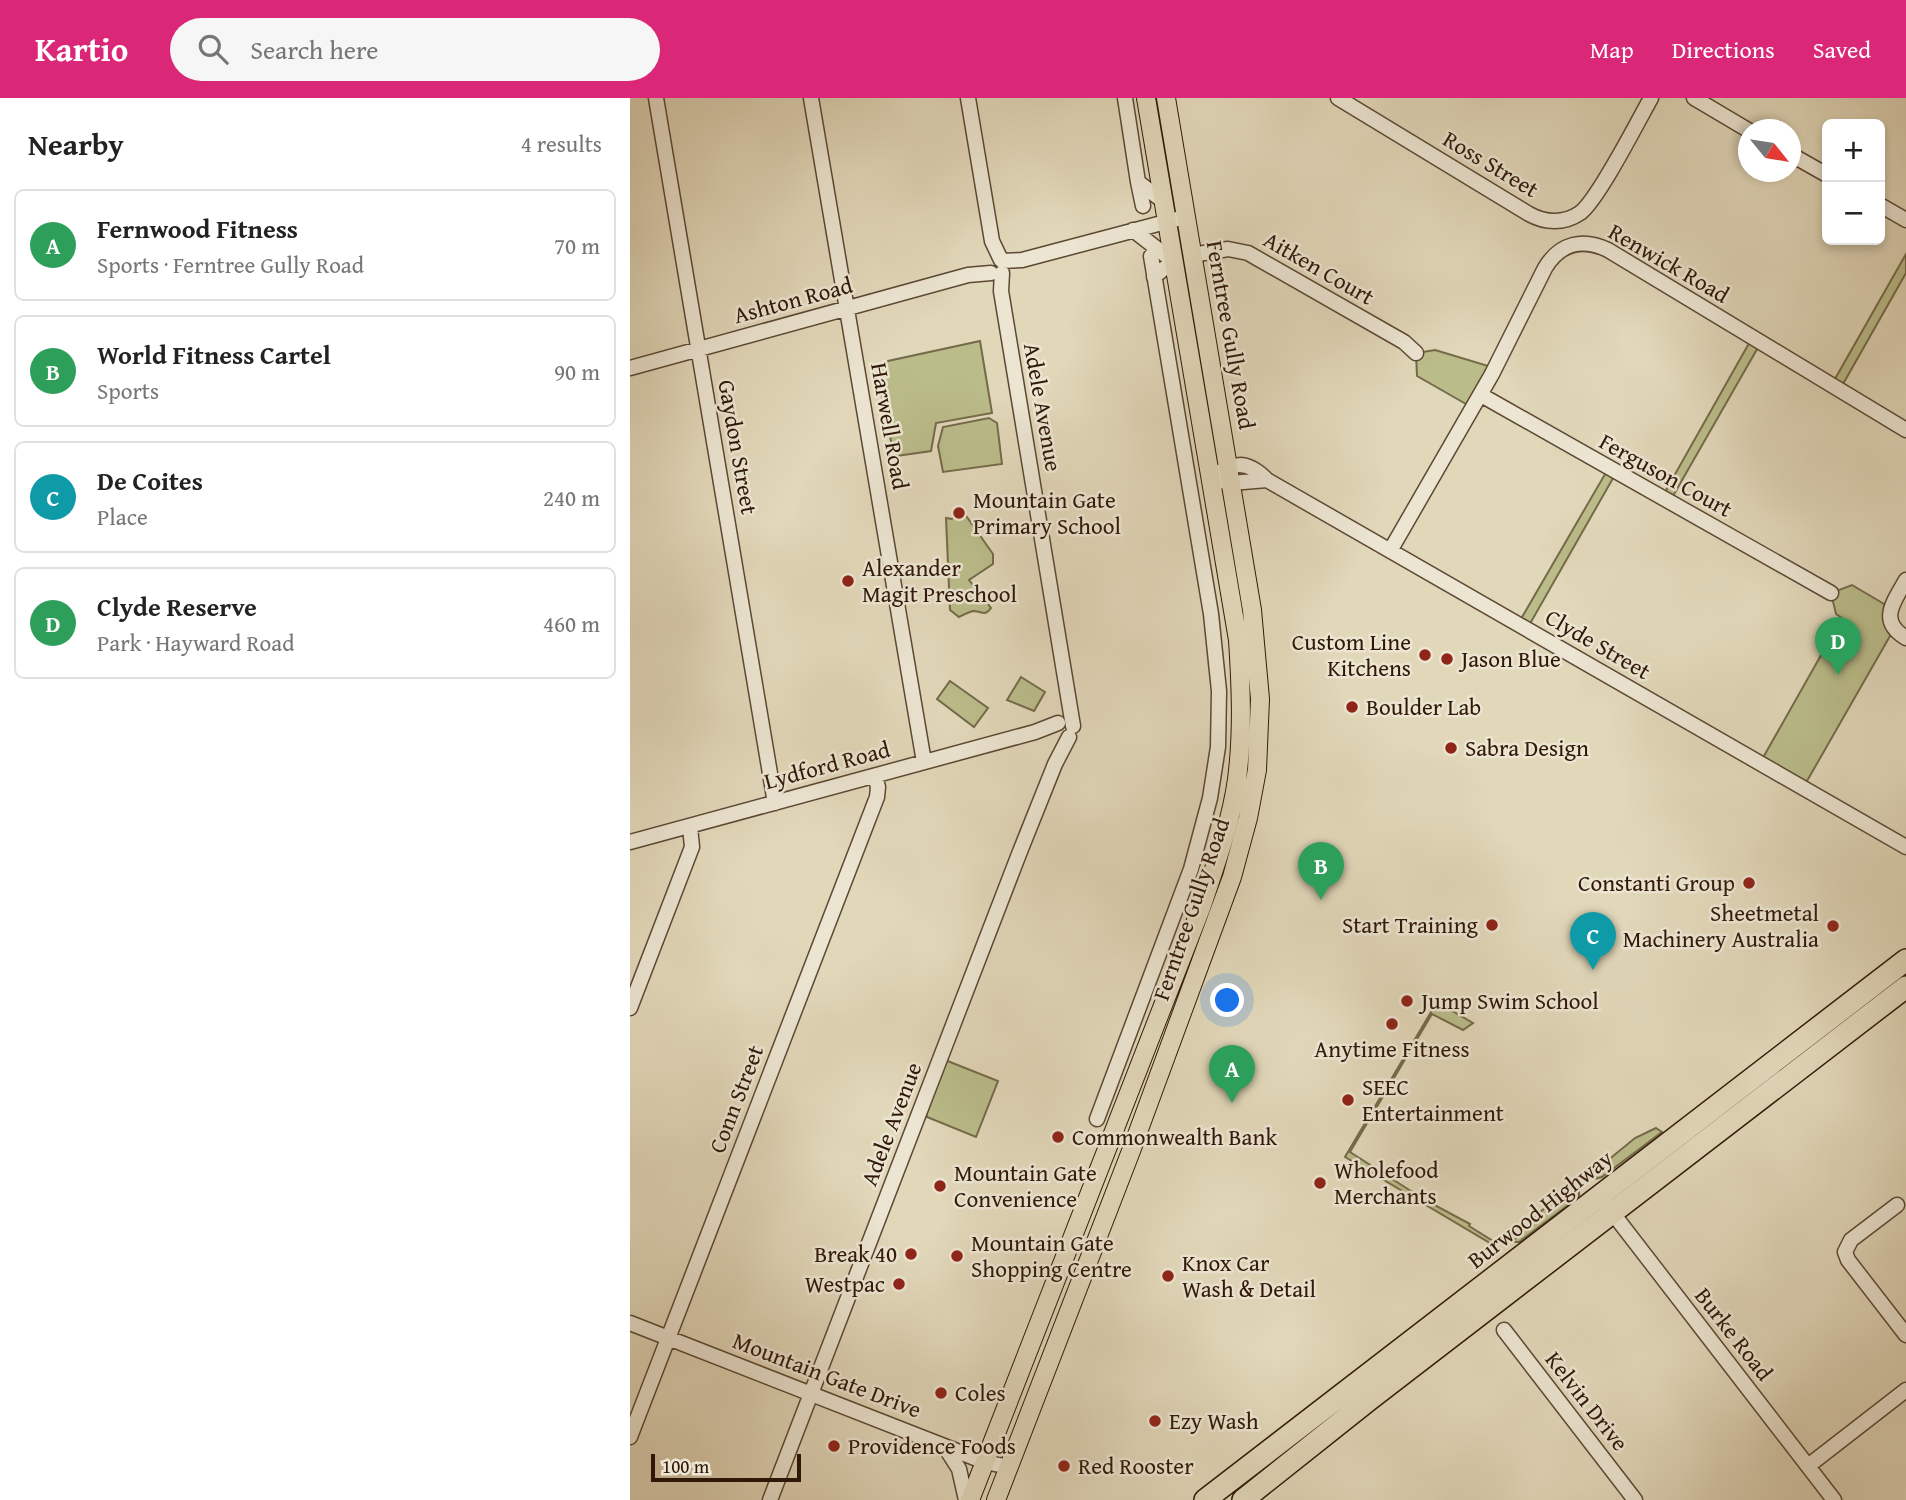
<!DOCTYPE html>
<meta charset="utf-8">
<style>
body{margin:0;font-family:"Gentium Book Plus",serif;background:#f6f6f6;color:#222}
.controls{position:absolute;right:21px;top:21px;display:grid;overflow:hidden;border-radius:10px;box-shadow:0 4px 10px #0003}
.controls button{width:63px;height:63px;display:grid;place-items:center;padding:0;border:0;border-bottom:2px solid #e0e0e0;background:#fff;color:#222;font:35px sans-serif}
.compass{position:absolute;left:1108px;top:21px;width:63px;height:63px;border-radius:50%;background:#fff;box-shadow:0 4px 10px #0003;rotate:120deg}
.scale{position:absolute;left:21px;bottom:18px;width:150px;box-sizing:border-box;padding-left:7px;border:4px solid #301808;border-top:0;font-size:19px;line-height:24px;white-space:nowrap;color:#301808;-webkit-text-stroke:5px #ece5d2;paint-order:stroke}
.you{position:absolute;left:598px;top:903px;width:24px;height:24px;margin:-18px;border:5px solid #fff;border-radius:50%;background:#1a73e8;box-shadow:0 0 0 10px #1a73e833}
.badge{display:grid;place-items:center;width:46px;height:46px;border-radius:50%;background:#db2777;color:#fff;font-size:23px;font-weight:700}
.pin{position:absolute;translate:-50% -58px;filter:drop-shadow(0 2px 4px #0008)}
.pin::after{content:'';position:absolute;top:37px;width:24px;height:21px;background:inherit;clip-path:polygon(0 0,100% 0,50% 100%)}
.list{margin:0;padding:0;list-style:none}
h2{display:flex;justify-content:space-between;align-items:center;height:91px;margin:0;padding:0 28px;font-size:30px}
h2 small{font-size:23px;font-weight:400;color:#767676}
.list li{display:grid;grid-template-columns:46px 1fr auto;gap:21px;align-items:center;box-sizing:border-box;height:112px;margin:0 14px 14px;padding:0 14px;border:2px solid #e0e0e0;border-radius:10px}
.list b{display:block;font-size:26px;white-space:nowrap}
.list p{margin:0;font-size:23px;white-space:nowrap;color:#767676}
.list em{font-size:23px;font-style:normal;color:#767676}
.icon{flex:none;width:38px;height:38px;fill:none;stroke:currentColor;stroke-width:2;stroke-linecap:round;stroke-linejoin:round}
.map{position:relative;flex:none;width:1276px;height:1402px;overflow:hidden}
header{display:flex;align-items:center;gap:42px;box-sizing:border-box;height:98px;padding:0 35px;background:#db2777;color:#fff}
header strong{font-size:33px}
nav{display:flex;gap:38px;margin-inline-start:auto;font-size:24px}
.search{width:490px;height:63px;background:#f6f6f6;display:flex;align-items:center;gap:18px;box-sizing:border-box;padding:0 24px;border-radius:38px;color:#767676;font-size:26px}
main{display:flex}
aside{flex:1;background:#fff}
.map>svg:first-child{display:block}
.green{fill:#babc8a;stroke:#756a49;stroke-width:2}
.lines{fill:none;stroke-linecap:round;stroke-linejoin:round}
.minor-casing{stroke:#5c4834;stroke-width:17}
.major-casing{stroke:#301808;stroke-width:20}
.highway-casing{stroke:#301808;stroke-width:24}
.minor{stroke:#ece5d2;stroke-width:14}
.major{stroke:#e1d7b9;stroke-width:18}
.highway{stroke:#e1d7b9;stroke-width:21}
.poi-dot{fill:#8f2418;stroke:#ece5d2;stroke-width:2.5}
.labels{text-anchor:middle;stroke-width:5;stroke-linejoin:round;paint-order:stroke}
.street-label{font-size:23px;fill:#301808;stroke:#ece5d2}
.poi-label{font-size:23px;fill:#301808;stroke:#ece5d2;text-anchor:start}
</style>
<header>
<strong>Kartio</strong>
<div class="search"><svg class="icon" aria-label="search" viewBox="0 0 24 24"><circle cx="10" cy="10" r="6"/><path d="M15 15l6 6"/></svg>Search here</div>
<nav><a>Map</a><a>Directions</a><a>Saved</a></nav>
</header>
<main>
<aside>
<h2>Nearby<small>4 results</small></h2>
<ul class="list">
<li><span class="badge" style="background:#2e9e5b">A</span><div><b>Fernwood Fitness</b><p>Sports · Ferntree Gully Road</p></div><em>70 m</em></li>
<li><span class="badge" style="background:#2e9e5b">B</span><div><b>World Fitness Cartel</b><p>Sports</p></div><em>90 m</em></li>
<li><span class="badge" style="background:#0f9aa8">C</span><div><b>De Coites</b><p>Place</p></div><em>240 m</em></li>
<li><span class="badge" style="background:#2e9e5b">D</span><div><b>Clyde Reserve</b><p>Park · Hayward Road</p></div><em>460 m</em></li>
</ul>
</aside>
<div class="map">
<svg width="1276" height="1402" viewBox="0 0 1276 1402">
<rect width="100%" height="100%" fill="#e1d7b9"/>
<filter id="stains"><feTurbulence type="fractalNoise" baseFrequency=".00286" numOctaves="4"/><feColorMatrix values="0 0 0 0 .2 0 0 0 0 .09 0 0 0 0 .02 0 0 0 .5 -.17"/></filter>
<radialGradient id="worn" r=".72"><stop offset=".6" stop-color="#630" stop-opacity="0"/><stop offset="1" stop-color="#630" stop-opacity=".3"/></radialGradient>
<path class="green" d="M 1276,156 L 1276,175 L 1209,293 L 1201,288 Z
M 1122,240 L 1130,246 L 1039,405 L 1031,401 Z
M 350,243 L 362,315 L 306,325 L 301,353 L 267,358 C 258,346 260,324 256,309 C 253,301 248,292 249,282 C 249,274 253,268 258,263 Z
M 805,252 L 865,270 L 843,310 L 787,278 L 786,255 Z
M 359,320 L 367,325 L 372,366 L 313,374 L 308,348 L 313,329 Z
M 978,371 L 986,375 L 897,531 L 888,526 Z
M 332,412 L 363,456 L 363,466 L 339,482 L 361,510 C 355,519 352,513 343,513 C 338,514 334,517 329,519 L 320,512 L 316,420 L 322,421 Z
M 1222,487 L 1261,510 L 1264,531 L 1173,690 L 1130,665 L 1212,520 L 1206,516 L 1201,495 Z
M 391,579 L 415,594 L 404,613 L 377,602 Z
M 320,583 L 358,610 L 344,629 L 307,601 Z
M 807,904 L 843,925 L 833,932 L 802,916 L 720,1054 L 795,1102 L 840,1126 L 839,1128 L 863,1143 L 860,1145 L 715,1059 Z
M 310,960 L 368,983 L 346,1039 L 297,1019 L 294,1003 Z
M 1026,1030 L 1032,1034 L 972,1079 L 965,1081 L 960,1077 L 1005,1040 Z
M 947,1085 L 949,1089 L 949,1099 L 889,1144 L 882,1144 L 910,1114 Z"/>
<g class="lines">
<defs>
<path id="minor" d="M 26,0 L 145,705
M 181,0 L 294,664
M 338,0 L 362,143 L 371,162
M 495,0 L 508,84 L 533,103
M 708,0 L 899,116 C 915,125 934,126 950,115 C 968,102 1008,23 1021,0
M 1064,0 L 1118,32
M 1160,56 L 1197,77
M 508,84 L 513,108
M 1250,107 L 1276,122
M 503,132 L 543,163 L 524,179
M 562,157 L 598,151 L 618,155 L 774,244 L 786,255
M 372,163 L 392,162 L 547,121
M 372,175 L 371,193 L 443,628
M 0,270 L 338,177 L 361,175
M 851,297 L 1201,495
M 580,380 C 603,364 616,361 637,382 L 1276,749
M 591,383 L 601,385 L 637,382
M 760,453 L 862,276 L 915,170 C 930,145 953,140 978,152 L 1276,332
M 1276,482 C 1263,505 1248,523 1276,540
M 0,744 L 405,634 L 428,625
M 0,910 L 62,749 L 60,729
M 467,1021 L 561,771 L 580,700 L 588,649 L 589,593 L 581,516 L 521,158
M 1267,1107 L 1221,1142 L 1215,1154 L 1218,1162 L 1276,1237
M 978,1109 L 1204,1402
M 0,1225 L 355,1364 L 379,1369
M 874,1232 L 1005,1402
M 0,1339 L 247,699 L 248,689 L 245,678
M 315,1349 L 329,1371 L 336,1402
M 1178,1368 L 1276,1292
M 140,1402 L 389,756 L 425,666 L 439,639"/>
<path id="major" d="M 340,1402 L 571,810 C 585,768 601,725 607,681 C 613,634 611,589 608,542 L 516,0
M 366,1402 L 501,1053 L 602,779 L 618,720 L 627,672 L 630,601 L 622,512 L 536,0"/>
<path id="highway" d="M 575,1402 L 1276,862
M 613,1402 L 740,1301 L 1276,889"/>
</defs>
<use href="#minor" class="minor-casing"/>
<use href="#major" class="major-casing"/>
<use href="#highway" class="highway-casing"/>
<use href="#minor" class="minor"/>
<use href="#major" class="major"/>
<use href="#highway" class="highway"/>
</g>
<g class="poi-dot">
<circle cx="329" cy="415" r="7"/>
<circle cx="218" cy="483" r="7"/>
<circle cx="795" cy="557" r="7"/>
<circle cx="817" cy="561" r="7"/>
<circle cx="722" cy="609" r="7"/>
<circle cx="821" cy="650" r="7"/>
<circle cx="1119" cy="785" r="7"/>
<circle cx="862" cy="827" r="7"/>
<circle cx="1203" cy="828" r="7"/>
<circle cx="777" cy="903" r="7"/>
<circle cx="762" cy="926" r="7"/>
<circle cx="718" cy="1002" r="7"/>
<circle cx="428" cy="1039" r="7"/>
<circle cx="690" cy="1085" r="7"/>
<circle cx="310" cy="1088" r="7"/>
<circle cx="281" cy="1156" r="7"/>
<circle cx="327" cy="1158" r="7"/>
<circle cx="538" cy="1178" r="7"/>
<circle cx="269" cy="1186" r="7"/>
<circle cx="311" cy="1295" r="7"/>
<circle cx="525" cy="1323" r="7"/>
<circle cx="204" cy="1348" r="7"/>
<circle cx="434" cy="1368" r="7"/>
</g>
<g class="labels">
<g class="street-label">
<text transform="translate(861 66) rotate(31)" y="8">Ross Street</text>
<text transform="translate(1039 165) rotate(30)" y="8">Renwick Road</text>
<text transform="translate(689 170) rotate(30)" y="8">Aitken Court</text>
<text transform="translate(163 202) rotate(-15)" y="8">Ashton Road</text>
<text transform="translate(601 237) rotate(80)" y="8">Ferntree Gully Road</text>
<text transform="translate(413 309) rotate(80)" y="8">Adele Avenue</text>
<text transform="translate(260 328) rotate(80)" y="8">Harwell Road</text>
<text transform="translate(108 349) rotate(80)" y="8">Gaydon Street</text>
<text transform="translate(1036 377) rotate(29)" y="8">Ferguson Court</text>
<text transform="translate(968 546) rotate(30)" y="8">Clyde Street</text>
<text transform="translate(197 667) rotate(-15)" y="8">Lydford Road</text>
<text transform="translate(561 811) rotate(-71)" y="8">Ferntree Gully Road</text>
<text transform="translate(106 1001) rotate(-69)" y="8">Conn Street</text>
<text transform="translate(261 1026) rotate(-69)" y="8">Adele Avenue</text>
<text transform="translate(910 1111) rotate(-38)" y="8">Burwood Highway</text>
<text transform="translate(1104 1236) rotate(52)" y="8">Burke Road</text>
<text transform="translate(197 1277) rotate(21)" y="8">Mountain Gate Drive</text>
<text transform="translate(957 1303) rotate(52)" y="8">Kelvin Drive</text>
</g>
<g class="poi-label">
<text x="343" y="410">Mountain Gate<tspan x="343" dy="26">Primary School</tspan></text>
<text x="232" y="478">Alexander<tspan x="232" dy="26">Magit Preschool</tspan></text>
<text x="781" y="552" text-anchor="end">Custom Line<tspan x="781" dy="26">Kitchens</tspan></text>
<text x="831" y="569">Jason Blue</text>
<text x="736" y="617">Boulder Lab</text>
<text x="835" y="658">Sabra Design</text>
<text x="1105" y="793" text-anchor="end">Constanti Group</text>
<text x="1189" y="823" text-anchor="end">Sheetmetal<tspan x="1189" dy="26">Machinery Australia</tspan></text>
<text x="848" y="835" text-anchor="end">Start Training</text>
<text x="791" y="911">Jump Swim School</text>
<text x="762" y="959" text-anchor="middle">Anytime Fitness</text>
<text x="732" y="997">SEEC<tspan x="732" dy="26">Entertainment</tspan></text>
<text x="442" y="1047">Commonwealth Bank</text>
<text x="704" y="1080">Wholefood<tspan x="704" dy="26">Merchants</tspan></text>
<text x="324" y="1083">Mountain Gate<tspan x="324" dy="26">Convenience</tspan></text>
<text x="341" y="1153">Mountain Gate<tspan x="341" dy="26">Shopping Centre</tspan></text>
<text x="267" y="1164" text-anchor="end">Break 40</text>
<text x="552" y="1173">Knox Car<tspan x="552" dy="26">Wash &amp; Detail</tspan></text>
<text x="255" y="1194" text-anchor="end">Westpac</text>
<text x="325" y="1303">Coles</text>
<text x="539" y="1331">Ezy Wash</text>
<text x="218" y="1356">Providence Foods</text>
<text x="448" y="1376">Red Rooster</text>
</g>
</g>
<rect width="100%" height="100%" filter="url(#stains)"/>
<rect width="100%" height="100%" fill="url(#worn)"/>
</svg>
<div class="controls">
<button>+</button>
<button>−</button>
</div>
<svg class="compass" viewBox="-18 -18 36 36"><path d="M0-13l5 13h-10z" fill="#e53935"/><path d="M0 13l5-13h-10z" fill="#767676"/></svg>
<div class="scale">100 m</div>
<div class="you"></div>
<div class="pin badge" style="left:602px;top:1005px;background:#2e9e5b">A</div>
<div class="pin badge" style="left:691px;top:802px;background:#2e9e5b">B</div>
<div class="pin badge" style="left:963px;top:872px;background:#0f9aa8">C</div>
<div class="pin badge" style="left:1208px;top:577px;background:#2e9e5b">D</div>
</div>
</main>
